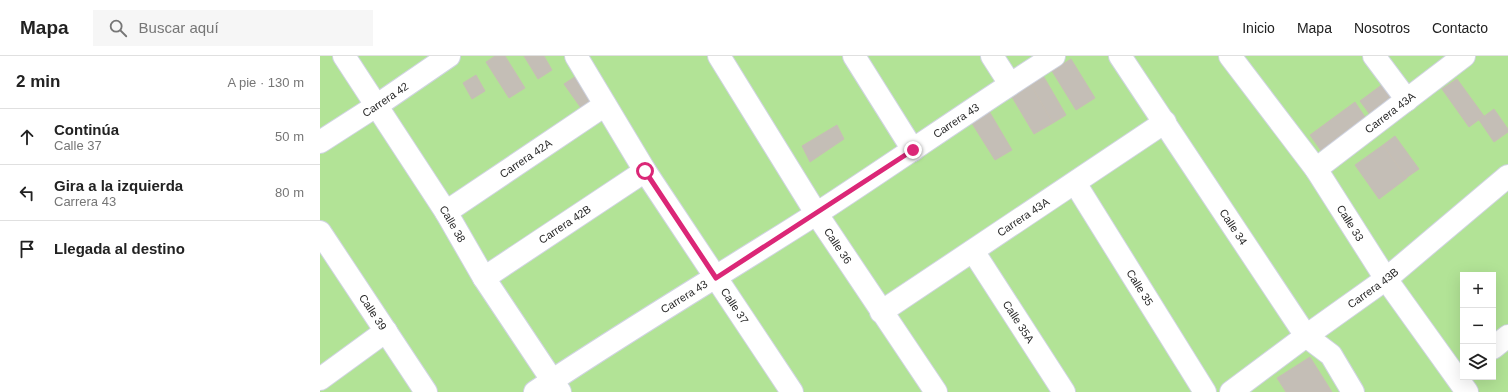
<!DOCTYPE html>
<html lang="es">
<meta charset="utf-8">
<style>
body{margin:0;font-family:Helvetica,sans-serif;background:#f6f6f6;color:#222}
.controls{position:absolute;right:12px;bottom:12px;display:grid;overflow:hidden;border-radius:0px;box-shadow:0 4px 16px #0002}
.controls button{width:36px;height:36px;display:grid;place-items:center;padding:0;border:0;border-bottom:1px solid #e0e0e0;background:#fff;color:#222;font:20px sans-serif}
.stop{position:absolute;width:12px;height:12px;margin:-9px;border:3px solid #db2777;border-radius:50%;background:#fff}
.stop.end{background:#db2777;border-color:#fff;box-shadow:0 1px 4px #0008}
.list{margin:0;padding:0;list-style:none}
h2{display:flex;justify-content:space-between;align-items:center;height:52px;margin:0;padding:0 16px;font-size:17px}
h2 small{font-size:13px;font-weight:400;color:#767676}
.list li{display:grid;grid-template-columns:26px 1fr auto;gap:12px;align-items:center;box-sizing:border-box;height:56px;padding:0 16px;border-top:1px solid #e0e0e0}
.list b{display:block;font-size:15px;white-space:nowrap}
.list p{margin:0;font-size:13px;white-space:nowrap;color:#767676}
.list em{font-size:13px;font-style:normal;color:#767676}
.icon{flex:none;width:22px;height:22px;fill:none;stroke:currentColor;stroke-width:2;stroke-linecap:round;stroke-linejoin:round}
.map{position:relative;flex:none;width:1188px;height:336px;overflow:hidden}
header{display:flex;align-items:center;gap:24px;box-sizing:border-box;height:56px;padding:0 20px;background:#fff;border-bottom:1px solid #e0e0e0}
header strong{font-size:19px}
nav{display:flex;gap:22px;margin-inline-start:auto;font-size:14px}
.search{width:280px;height:36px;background:#f6f6f6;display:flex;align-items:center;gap:10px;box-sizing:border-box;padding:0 14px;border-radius:0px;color:#767676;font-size:15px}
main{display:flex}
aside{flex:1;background:#fff}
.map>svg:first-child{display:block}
.green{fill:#b2e396;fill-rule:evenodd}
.building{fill:#c4beb6;stroke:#c7bfb4}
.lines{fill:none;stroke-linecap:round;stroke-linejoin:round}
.minor-casing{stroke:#d0d4e2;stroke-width:24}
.minor{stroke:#fff;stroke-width:22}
.route{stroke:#db2777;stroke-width:5}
.labels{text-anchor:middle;stroke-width:3;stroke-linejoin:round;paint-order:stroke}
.street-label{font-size:11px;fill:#292929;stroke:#fff}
</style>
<header>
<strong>Mapa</strong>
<div class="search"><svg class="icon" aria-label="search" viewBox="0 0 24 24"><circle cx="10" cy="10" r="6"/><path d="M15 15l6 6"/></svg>Buscar aquí</div>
<nav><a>Inicio</a><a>Mapa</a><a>Nosotros</a><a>Contacto</a></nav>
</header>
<main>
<aside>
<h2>2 min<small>A pie · 130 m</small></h2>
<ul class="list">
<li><svg class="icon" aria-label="ahead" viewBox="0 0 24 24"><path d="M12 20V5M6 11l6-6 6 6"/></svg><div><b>Continúa</b><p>Calle 37</p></div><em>50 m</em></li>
<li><svg class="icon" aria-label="left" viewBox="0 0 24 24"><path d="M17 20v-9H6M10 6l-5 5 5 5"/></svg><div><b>Gira a la izquierda</b><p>Carrera 43</p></div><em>80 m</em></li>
<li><svg class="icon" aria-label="arrive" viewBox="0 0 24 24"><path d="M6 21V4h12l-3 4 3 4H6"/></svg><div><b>Llegada al destino</b></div></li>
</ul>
</aside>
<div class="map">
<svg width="1188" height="336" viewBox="0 0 1188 336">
<rect width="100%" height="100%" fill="#ebe3da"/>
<path class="green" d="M 0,0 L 1188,0 L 1188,336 L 0,336 ZM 1143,219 L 1173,219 L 1173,321 L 1143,321 Z"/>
<path class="building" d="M 175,0 L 185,0 L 205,32 L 189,42 L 166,6 Z
M 204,0 L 224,0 L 232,14 L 218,23 Z
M 751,3 L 775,42 L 756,54 L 732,15 Z
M 721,16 L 746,59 L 733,67 L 708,24 Z
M 259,18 L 275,42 L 261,52 L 244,28 Z
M 156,19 L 165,35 L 152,43 L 143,27 Z
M 1137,23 L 1164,60 L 1149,71 L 1122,33 Z
M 708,24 L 733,67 L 714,78 L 689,36 Z
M 1067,25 L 1078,40 L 1051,60 L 1040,45 Z
M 1035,46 L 1047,64 L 1002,96 L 990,79 Z
M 666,50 L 692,94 L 675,104 L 648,61 Z
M 1174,53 L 1188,73 L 1188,76 L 1174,86 L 1159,64 Z
M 517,69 L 524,83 L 490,106 L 482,90 Z
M 1075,80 L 1099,113 L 1086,122 L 1063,89 Z
M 1063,89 L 1087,122 L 1059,143 L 1035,109 Z
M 990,301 L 1012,336 L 966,336 L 957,322 Z"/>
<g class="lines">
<defs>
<g id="minor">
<path id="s1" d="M 24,0 L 126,156 L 164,222 L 240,336"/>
<path id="s2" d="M 256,0 L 325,115 L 472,336"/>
<path id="s3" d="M 399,0 L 496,157 L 616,336"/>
<path d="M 534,0 L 593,94"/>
<path d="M 672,0 L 690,28"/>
<path id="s4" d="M 800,0 L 986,280 L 1011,299 L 1033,336"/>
<path id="s5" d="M 910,0 L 996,113 L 1066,223 L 1147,336"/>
<path d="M 1054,0 L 1087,44"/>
<path id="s6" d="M 0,86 L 56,50 L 129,0"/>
<path id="s7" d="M 996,113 L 1144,0"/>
<path id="s8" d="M 755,127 L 885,336"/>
<path id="s9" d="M 126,156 L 285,49"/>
<path id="s10" d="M 0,176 L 106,336"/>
<path id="s11" d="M 653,195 L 744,336"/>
<path id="s12" d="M 164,222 L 325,115"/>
<path id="s13" d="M 561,256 L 845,66"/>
<path d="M 1173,292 L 1188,280"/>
<path d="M 0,323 L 66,275"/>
<path id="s14" d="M 215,336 C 307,274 402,218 496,158 C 576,106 654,51 734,0"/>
<path id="s15" d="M 911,336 L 986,280 L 1066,223 L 1188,120"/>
</g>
</defs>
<use href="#minor" class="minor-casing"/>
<use href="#minor" class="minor"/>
</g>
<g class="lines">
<path class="route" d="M 325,115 L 396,222 L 593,94"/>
</g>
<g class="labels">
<g class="street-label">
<text dy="4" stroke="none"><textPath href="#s6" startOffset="78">Carrera 42</textPath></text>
<text dy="4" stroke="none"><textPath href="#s7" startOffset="93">Carrera 43A</textPath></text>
<text dy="4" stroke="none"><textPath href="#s14" startOffset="501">Carrera 43</textPath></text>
<text dy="4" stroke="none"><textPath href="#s9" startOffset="96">Carrera 42A</textPath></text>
<text dy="4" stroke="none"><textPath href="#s13" startOffset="171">Carrera 43A</textPath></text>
<text dy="4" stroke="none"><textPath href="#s5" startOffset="206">Calle 33</textPath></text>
<text dy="4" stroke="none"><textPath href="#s1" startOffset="200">Calle 38</textPath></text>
<text dy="4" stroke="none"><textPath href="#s12" startOffset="97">Carrera 42B</textPath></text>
<text dy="4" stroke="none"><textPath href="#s4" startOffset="205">Calle 34</textPath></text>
<text dy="4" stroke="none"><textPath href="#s3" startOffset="224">Calle 36</textPath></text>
<text dy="4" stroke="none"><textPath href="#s8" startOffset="123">Calle 35</textPath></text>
<text dy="4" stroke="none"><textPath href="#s15" startOffset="176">Carrera 43B</textPath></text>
<text dy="4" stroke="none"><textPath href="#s14" startOffset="177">Carrera 43</textPath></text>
<text dy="4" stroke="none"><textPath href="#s2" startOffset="296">Calle 37</textPath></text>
<text dy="4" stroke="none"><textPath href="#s10" startOffset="96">Calle 39</textPath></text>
<text dy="4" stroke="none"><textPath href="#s11" startOffset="84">Calle 35A</textPath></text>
</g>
</g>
</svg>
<div class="controls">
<button>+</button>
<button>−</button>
<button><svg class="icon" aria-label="layers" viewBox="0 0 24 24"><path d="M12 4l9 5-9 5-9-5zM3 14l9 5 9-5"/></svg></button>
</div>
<div class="stop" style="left:325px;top:115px"></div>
<div class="stop end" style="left:593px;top:94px"></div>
</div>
</main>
